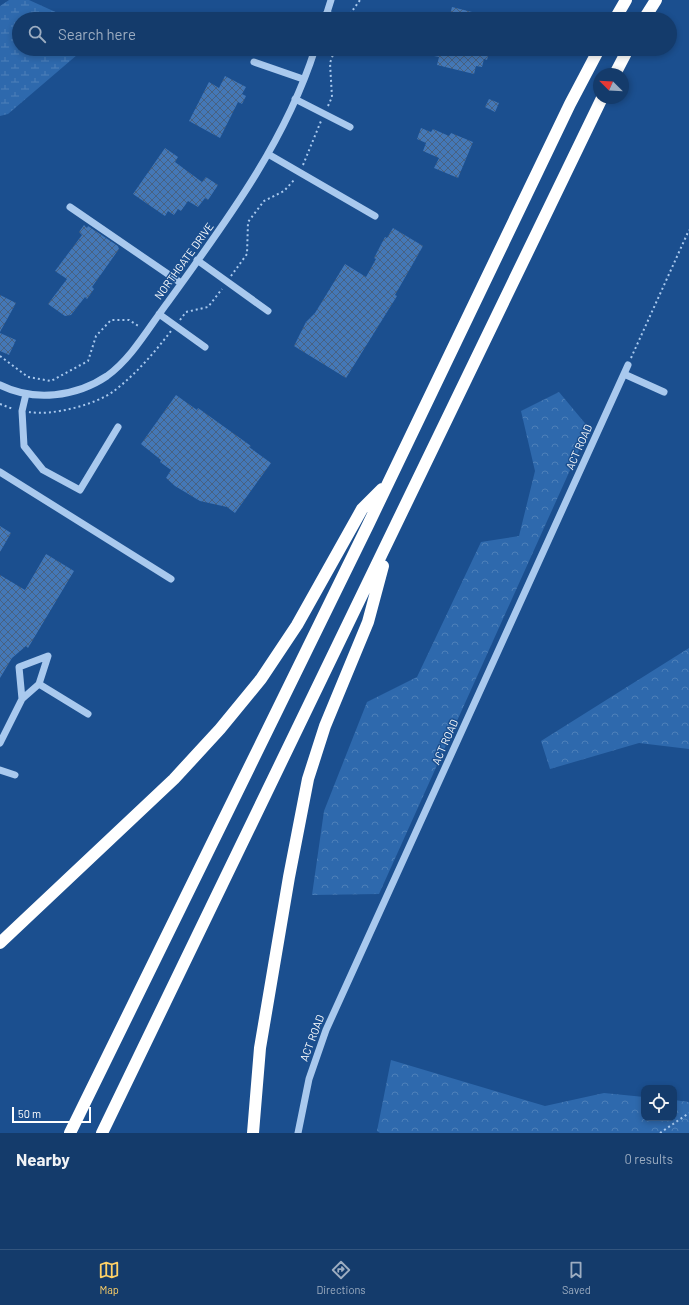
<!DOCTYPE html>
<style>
body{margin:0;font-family:Barlow,sans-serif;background:#1d4271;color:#f1f3f6}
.controls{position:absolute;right:12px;bottom:12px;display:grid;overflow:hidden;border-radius:8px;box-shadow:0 2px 6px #0003}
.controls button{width:36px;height:36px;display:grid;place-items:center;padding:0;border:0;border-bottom:1px solid #33557e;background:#143b6b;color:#f1f3f6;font:20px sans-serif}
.compass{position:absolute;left:593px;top:68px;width:36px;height:36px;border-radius:50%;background:#143b6b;box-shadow:0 2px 6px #0003;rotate:294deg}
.scale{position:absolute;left:12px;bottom:10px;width:79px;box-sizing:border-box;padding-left:4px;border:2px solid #fff;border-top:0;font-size:11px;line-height:14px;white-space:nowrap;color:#fff;-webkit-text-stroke:3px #1b4f8f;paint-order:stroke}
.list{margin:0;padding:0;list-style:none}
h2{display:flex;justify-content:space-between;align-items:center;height:52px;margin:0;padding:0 16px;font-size:17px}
h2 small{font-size:13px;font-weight:400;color:#9dadc1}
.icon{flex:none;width:22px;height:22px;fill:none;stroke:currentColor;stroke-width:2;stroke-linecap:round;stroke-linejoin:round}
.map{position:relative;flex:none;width:689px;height:1133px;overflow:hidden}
.search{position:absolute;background:#143b6b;box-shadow:0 2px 6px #0003;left:12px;right:12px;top:12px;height:44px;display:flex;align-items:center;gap:10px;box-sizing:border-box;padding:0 14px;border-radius:22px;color:#9dadc1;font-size:15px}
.sheet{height:116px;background:#143b6b}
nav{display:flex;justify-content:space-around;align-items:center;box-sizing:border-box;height:56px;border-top:1px solid #33557e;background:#143b6b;font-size:11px;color:#9dadc1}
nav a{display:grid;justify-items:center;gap:2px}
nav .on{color:#ffd166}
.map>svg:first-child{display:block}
.forest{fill:url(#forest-crowns)}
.wetland{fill:url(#wetland-marsh)}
.building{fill:url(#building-cross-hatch)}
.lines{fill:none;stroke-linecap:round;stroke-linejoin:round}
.path{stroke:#a9c9ee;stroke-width:2;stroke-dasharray:2 3;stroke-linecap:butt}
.minor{stroke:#a9c9ee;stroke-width:7}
.highway{stroke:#fff;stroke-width:12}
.labels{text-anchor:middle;stroke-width:3;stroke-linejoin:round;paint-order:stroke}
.street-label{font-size:11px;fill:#fff;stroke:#1b4f8f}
</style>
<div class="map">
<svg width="689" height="1133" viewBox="0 0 689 1133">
<defs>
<pattern id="forest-crowns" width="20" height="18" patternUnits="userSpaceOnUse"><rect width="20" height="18" fill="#2e69ad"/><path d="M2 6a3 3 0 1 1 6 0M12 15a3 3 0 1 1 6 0" fill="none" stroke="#4d80b9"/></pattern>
<pattern id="wetland-marsh" width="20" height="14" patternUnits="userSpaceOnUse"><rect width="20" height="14" fill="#2e69ad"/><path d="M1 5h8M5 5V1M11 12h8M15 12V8" fill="none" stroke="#4d80b9"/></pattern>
<pattern id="building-cross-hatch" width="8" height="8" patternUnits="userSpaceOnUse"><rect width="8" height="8" fill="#4478b7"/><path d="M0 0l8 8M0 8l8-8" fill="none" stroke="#486282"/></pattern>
</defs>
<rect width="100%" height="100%" fill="#1b4f8f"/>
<path class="forest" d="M 559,392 L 589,428 L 379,894 L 312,895 L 324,811 L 367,702 L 417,677 L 481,542 L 519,536 L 535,471 L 521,411 Z
M 689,648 L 689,749 L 639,743 L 550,769 L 541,741 Z
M 391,1060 L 545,1106 L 604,1093 L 644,1097 L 644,1118 L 674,1118 L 674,1100 L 689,1102 L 689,1133 L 380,1133 L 377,1131 Z"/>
<path class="wetland" d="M 9,0 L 29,0 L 71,19 L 19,19 L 19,49 L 84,49 L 8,114 L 0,116 L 0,6 Z"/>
<path class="building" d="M 452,7 L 488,16 L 488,19 L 449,19 Z
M 436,49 L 490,49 L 487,60 L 484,59 L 482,67 L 476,66 L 474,74 L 437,65 L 439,57 L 434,56 Z
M 225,76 L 246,87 L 242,94 L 246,96 L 242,104 L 238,102 L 220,138 L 189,121 L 209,82 L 219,88 Z
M 489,99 L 499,103 L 495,112 L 485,107 Z
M 421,128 L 431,132 L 433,129 L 449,136 L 451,133 L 473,142 L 458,178 L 434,168 L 439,158 L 423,151 L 426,143 L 417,139 Z
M 165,148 L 178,157 L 175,162 L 202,182 L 206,177 L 218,185 L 208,200 L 205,198 L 198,207 L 188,201 L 181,211 L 178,209 L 174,215 L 168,211 L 165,216 L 133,194 Z
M 84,225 L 87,228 L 88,226 L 118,246 L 119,249 L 92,287 L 94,289 L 87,299 L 85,297 L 71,315 L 65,316 L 48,304 L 67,279 L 55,271 L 82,235 L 79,232 Z
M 393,228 L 423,246 L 395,295 L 397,296 L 346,378 L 294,346 L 306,322 L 315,313 L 345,264 L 366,277 L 376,259 L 374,258 L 385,237 L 387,238 Z
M 0,295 L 16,303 L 0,332 Z
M 0,333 L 16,340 L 9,355 L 0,351 Z
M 176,395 L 197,410 L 198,408 L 251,446 L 249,447 L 271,463 L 235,513 L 227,507 L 200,501 L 175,486 L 166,478 L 171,470 L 160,462 L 161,460 L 141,444 Z
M 0,526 L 11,533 L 0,552 Z
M 46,554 L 74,571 L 28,648 L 26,646 L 12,658 L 0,678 L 0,575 L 25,590 Z"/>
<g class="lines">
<path class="path" d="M 350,14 L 360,0
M 328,106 L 332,97 L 330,63 L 335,49
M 303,165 L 321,121
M 231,276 L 247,254 L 248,222 L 264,201 L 284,191 L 295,179
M 180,320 L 186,312 L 208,307 L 222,289
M 0,356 L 28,377 L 51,381 L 88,361 L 96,336 L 111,320 L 129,320 L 140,327
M 631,358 L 689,230
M 0,404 L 13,409
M 29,412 C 52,416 95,405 114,391 C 136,374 154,353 171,331
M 660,1133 L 689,1113"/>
<path class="minor" d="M 326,14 L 345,19
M 325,19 L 331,0
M 254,62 L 303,79
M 295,99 L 350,127
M 268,154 L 375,216
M 70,207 L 181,283
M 197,260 L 268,311
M 159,314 L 205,347
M 624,374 L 664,392
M 0,385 C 34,402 76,397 107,376 C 132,358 149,327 168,302 C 225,223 285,143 315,49
M 26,394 L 22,411 L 24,446 L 43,470 L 80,490 L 118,427
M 0,472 L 171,579
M 22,699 L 39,684
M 0,743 L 22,699 L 19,667 L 48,656 L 39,684 L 88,714
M 0,770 L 15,775
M 298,1133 L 309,1079 L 326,1030 L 628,365"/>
<path class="highway" d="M 615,19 L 626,0
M 644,19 L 656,0
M 615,74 L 628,49
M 0,943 L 174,779 L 220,729 L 261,679 L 297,625 L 362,509 L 382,489
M 70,1133 L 368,525 L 570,104 L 599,49
M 102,1133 L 602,98
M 253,1133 L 260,1048 L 289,877 L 308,779 L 325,726 L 368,622 L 383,566"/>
</g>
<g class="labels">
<g class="street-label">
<text transform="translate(184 261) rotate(-54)" y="4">NORTHGATE DRIVE</text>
<text transform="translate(579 447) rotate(-66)" y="4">ACT ROAD</text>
<text transform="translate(445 742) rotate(-66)" y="4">ACT ROAD</text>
<text transform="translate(312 1038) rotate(-69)" y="4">ACT ROAD</text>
</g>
</g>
</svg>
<div class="controls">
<button><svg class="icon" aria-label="locate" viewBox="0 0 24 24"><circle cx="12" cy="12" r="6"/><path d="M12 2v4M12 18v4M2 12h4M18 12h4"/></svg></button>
</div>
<svg class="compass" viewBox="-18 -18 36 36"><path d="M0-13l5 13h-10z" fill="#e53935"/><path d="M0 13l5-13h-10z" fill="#9dadc1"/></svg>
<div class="scale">50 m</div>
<div class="search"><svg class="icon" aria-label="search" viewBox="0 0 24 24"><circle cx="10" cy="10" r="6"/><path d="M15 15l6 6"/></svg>Search here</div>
</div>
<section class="sheet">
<h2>Nearby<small>0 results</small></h2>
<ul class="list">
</ul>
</section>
<nav>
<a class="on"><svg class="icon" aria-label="map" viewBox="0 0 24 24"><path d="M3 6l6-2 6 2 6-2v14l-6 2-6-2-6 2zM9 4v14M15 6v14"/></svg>Map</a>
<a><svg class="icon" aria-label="directions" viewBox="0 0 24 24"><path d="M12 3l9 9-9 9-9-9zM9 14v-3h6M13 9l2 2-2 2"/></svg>Directions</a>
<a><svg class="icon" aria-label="saved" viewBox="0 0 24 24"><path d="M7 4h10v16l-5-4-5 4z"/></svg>Saved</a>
</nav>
